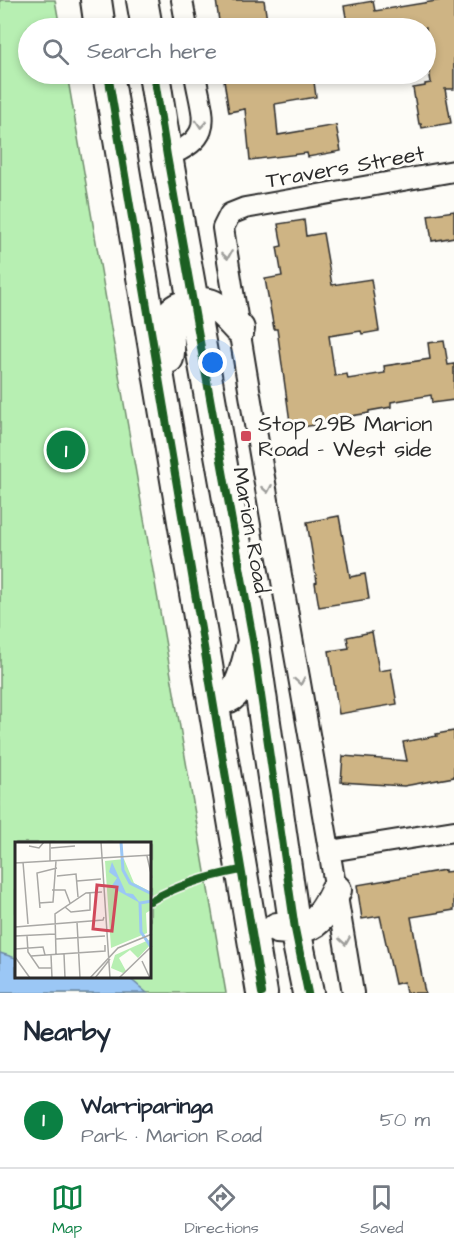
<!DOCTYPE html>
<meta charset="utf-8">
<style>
body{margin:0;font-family:"Architects Daughter",sans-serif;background:#f6f6f7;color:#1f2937}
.you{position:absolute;left:213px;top:363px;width:21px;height:21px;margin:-15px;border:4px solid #fff;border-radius:50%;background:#1a73e8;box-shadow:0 0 0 9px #1a73e833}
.badge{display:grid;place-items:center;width:39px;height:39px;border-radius:50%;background:#0b8043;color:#fff;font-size:20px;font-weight:700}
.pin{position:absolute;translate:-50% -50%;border:3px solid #fff;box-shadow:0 2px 6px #0006}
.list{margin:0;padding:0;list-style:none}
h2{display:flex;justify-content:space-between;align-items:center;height:78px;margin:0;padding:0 24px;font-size:26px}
h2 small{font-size:20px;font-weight:400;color:#747a83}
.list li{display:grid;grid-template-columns:39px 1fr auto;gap:18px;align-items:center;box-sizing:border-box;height:96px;padding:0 24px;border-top:2px solid #e0e1e3}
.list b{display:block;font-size:22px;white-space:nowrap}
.list p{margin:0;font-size:20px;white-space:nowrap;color:#747a83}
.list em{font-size:20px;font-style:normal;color:#747a83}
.icon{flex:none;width:33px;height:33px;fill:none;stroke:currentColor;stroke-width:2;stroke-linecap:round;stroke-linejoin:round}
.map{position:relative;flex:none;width:454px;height:993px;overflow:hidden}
.search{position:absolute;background:#fff;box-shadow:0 3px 9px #0003;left:18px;right:18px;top:18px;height:66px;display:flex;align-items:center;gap:15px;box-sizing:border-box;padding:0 21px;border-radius:33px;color:#747a83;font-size:22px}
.sheet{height:174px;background:#fff}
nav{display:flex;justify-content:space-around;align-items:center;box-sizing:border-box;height:84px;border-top:2px solid #e0e1e3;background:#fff;font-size:16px;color:#747a83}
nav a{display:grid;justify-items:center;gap:3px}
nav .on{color:#0b8043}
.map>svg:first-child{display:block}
.green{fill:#b7efb2;stroke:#718d6e;stroke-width:1.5;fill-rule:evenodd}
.water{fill:#9bc7f5;stroke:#6e89a4;stroke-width:1.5}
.building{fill:#ceb484;stroke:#2b2b2b;stroke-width:1.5}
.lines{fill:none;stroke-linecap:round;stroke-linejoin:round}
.minor-casing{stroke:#2b2b2b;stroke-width:24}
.primary-casing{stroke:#2b2b2b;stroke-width:34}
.minor{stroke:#fdfcf7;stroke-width:20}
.primary{stroke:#fdfcf7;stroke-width:30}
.cycleway-casing{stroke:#fdfcf7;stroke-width:11}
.cycleway{stroke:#1b5e20;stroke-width:8}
.oneway{stroke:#9e9e9b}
.poi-dot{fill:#d1495b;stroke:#fdfcf7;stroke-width:2}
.labels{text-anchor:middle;stroke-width:6;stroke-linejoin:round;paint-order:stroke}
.street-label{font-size:22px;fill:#2b2b2b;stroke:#fdfcf7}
.poi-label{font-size:22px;fill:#2b2b2b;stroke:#fdfcf7;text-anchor:start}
.inset-river{fill:none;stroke:#9bc7f5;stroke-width:3}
.inset-road{fill:none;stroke:#a9a8a5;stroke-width:1.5}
.view{fill:#d1495b;fill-opacity:0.15;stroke:#d1495b;stroke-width:3}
.inset-edge{fill:none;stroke:#2b2b2b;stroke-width:3}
</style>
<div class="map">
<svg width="454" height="993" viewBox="0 0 454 993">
<rect width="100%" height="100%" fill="#fdfcf7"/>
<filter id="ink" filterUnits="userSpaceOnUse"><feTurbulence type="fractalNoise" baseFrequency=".0167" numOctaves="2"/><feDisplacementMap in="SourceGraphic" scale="12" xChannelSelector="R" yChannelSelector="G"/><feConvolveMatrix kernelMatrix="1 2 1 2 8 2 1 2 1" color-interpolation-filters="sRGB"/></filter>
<g filter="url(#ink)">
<path class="green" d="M 0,0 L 55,0 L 60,28 L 28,28 L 28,74 L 67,74 L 226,993 L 0,993 ZM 16,843 L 150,843 L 150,976 L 16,976 Z"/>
<path class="water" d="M 0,953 L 16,958 L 16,976 L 128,977 L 147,993 L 0,993 Z"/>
<path class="building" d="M 216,0 L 264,0 L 268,28 L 220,28 Z
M 442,0 L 454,0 L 454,89 L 445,89 L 451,123 L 422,128 L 421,124 L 419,124 L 413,88 L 425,86 L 425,84 L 431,83 L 426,49 L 426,28 L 348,28 L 344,6 L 373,1 L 375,11 Z
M 223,74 L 313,74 L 316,97 L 275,104 L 278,135 L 336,125 L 341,151 L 308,157 L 307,153 L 250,160 L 245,109 L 229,112 Z
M 454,211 L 454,237 L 432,241 L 428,215 Z
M 304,220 L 306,236 L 323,233 L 332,285 L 371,279 L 379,331 L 362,334 L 361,331 L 329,336 L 335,376 L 347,374 L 348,379 L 385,373 L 384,366 L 430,359 L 428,343 L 444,341 L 448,365 L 454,364 L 454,400 L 432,403 L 431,395 L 391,402 L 391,407 L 369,411 L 369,413 L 314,422 L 315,425 L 291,429 L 277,329 L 274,329 L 265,279 L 282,276 L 277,247 L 282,246 L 278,224 Z
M 339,516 L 350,577 L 365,574 L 369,599 L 319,607 L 315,583 L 317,582 L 307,522 Z
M 372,632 L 379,671 L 391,669 L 397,704 L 339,714 L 329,651 L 349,648 L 347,637 Z
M 454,731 L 454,777 L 404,786 L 341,782 L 343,756 L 407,761 L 403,742 L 437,736 L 436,734 Z
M 445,870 L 445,872 L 454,871 L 454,910 L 411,917 L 425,993 L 406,993 L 404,982 L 395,984 L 380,916 L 362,919 L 357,885 Z"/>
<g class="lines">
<defs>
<path id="minor" d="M 182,0 L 187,28
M 167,156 C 217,137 202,117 195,74
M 330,851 L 454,831
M 353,993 C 312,738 262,484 223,228 L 230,214 L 245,208 L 454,171"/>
<path id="primary" d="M 96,0 L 100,28
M 142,0 L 147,28
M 108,74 L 262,993
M 154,74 L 167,156 L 253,640 L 295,929 L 308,993
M 168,358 C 172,345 165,328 170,317 C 172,311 178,308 184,306 C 213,297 220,309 239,329
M 211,691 C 237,717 246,665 251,648
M 277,928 C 312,932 322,920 336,890"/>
</defs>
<use href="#minor" class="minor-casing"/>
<use href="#primary" class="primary-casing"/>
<use href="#minor" class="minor"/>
<use href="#primary" class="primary"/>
<defs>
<path id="cycleway" d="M 108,74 L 262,993
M 154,74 L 167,156 L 253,640 L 295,929 L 308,993
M 150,901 C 178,885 209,876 241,870"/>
</defs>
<use href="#cycleway" class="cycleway-casing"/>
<use href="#cycleway" class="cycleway"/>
</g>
<defs><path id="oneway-chevron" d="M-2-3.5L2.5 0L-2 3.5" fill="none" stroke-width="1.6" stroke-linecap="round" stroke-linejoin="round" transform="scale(1.5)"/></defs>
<g class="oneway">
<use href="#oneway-chevron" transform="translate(201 124) rotate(94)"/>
<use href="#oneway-chevron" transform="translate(227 255) rotate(81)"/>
<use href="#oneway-chevron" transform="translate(267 489) rotate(80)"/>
<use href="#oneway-chevron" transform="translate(300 681) rotate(80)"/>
<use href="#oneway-chevron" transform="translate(345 941) rotate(81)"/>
</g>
</g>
<rect class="poi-dot" x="240" y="430" width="12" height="12" rx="3"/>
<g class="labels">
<g class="street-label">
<text transform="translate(345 166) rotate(-10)" y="8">Travers Street</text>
<text transform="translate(252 530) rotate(80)" y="8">Marion Road</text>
</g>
<g class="poi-label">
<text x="258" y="431">Stop 29B Marion<tspan x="258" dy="25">Road - West side</tspan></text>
</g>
</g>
<g transform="translate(15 842)">
<rect width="136" height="136" fill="#fdfcf7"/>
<path d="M 109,17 L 119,41 L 136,50 L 136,68 L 131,71 L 132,91 L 96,106 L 90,19 ZM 136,97 L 136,102 L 123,116 L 115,108 L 104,116 L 111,129 L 108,131 L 96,126 L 100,113 Z" fill="#b7efb2"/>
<path d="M 97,20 L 111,51 L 118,52 L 125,61 L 96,45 L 102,36 L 94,30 Z" fill="#9bc7f5"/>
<path class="inset-river" d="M 106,0 L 108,28 L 115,41 L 137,52M 136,105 L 126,90 L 125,61 L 137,59"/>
<path class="inset-road" d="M 86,0 L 95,136M 14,4 L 24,6 L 29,0M 36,6 L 60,4M 132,14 L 137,36M 35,19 L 35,0M 8,20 L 13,82M 0,21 L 137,13M 42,34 L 61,32 L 63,55M 62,39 L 86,37M 37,48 L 50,48 L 55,61M 24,61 L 38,60 L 41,19M 50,65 L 56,70 L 75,68 L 75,51M 25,66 L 22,31 L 42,26M 62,80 L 65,136M 0,85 L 88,78 L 89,75M 0,94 L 40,92M 12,94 L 13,110 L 24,126 L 36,126M 41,97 L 90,94M 0,107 L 28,105 L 30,113M 41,112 L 40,72 L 71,51 L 87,50M 49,112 L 50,136M 36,113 L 37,136M 16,114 L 90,109 L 90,103M 0,115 L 15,136M 127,119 L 135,136M 75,136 L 103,106 L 137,92M 80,136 L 95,117M 104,136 L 137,104"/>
<path class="view" d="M 82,43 L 102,45 L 97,89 L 78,87 Z"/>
<rect width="136" height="136" class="inset-edge"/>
</g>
</svg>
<div class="you"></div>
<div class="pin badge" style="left:66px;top:450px">1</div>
<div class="search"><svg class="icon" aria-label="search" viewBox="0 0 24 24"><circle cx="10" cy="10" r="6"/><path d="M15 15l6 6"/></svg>Search here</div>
</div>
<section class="sheet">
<h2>Nearby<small></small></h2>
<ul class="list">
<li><span class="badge">1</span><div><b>Warriparinga</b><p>Park · Marion Road</p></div><em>50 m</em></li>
</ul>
</section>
<nav>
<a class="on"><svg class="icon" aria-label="map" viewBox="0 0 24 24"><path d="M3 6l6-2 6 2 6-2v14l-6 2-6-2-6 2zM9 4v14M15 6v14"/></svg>Map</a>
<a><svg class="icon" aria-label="directions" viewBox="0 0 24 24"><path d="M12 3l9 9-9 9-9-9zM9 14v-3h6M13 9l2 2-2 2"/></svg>Directions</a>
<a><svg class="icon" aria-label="saved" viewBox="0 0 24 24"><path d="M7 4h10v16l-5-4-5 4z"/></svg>Saved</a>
</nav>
